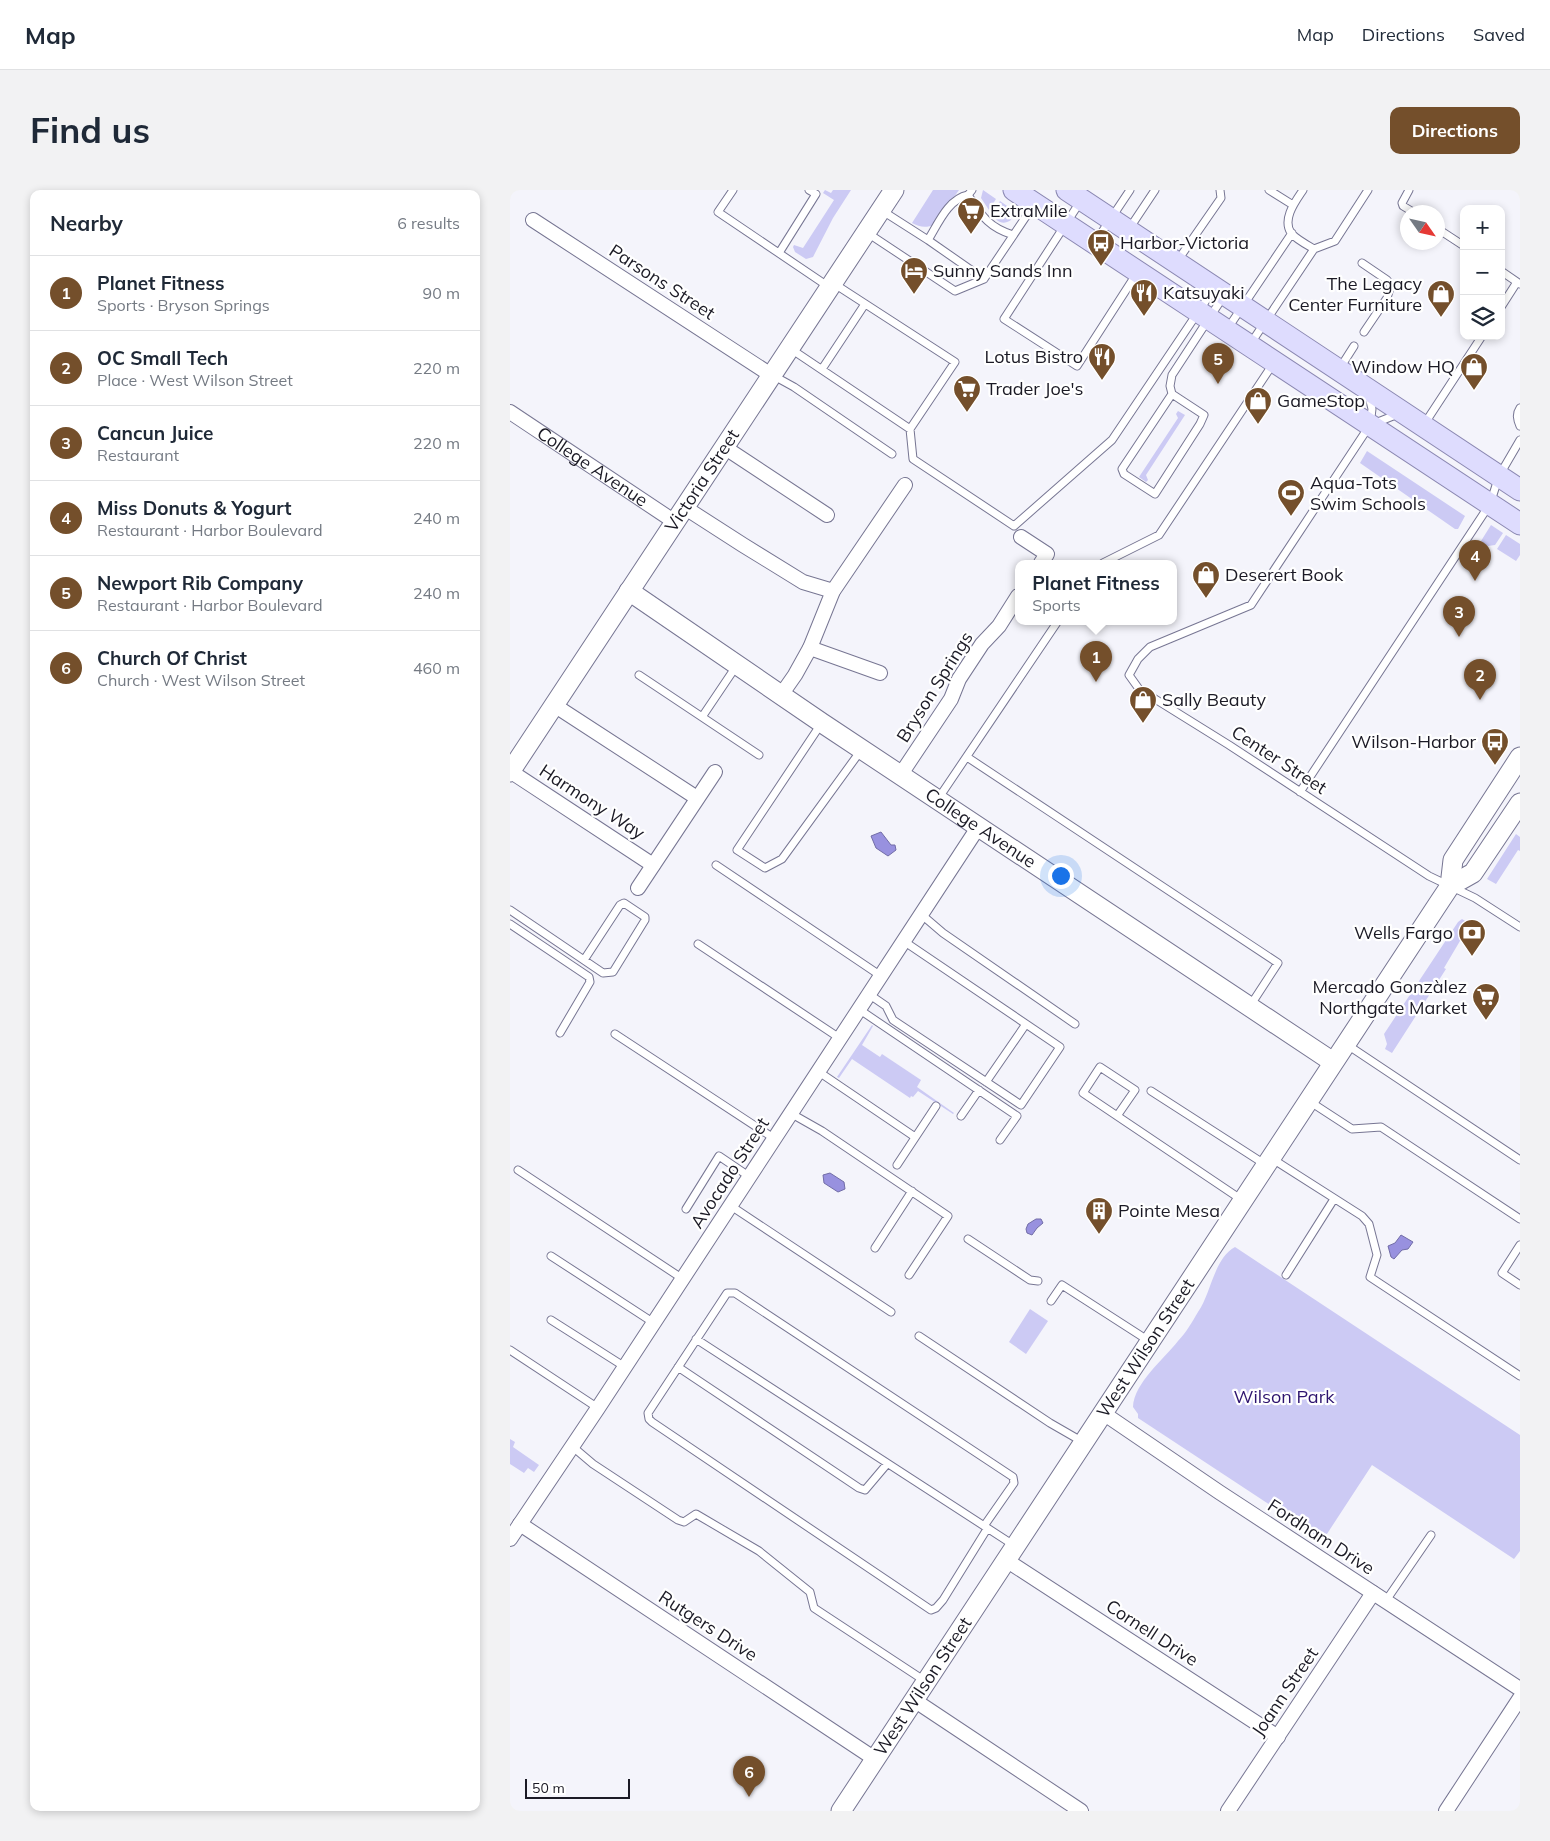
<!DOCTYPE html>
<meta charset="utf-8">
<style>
body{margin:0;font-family:Mulish,sans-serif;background:#f2f2f3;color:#1f2937}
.controls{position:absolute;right:15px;top:15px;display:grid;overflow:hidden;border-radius:10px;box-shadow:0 2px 8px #0003}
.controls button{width:45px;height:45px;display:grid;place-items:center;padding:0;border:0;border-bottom:1px solid #e0e1e3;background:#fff;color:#1f2937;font:25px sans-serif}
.compass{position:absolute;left:890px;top:15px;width:45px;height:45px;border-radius:50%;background:#fff;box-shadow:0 2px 8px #0003;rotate:124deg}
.scale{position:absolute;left:15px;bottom:12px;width:105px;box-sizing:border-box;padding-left:5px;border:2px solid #1b1a25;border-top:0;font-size:14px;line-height:18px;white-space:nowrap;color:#1b1a25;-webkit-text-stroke:4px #fff;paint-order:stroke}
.you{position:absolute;left:550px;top:685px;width:18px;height:18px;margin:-12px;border:4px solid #fff;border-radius:50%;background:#1a73e8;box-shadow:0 0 0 8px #1a73e833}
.badge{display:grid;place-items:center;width:32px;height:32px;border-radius:50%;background:#744f2b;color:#fff;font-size:16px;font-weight:700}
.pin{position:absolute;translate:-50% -41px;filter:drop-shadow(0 1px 2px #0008)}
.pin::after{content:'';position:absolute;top:26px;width:18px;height:15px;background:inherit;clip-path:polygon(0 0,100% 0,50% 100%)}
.popup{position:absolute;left:505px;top:370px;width:162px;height:65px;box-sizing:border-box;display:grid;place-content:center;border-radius:10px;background:#fff;filter:drop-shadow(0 1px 4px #0005);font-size:16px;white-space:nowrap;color:#747a83}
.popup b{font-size:19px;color:#1f2937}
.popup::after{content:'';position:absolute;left:50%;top:100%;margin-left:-10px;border:10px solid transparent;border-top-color:#fff}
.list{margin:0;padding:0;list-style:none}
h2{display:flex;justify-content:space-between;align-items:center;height:65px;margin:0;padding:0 20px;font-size:21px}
h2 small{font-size:16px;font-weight:400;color:#747a83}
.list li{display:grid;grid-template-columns:32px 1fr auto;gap:15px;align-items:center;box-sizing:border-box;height:75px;padding:0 20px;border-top:1px solid #e0e1e3}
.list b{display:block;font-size:19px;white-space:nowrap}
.list p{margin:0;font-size:16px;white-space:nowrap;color:#747a83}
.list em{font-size:16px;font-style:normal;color:#747a83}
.icon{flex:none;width:28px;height:28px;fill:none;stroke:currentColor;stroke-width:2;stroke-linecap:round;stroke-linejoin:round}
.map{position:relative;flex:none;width:1010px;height:1621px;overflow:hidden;border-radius:10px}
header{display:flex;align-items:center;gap:30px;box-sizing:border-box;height:70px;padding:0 25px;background:#fff;border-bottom:1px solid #e0e1e3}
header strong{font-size:24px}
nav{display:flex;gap:28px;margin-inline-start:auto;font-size:18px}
.intro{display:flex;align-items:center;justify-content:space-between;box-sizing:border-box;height:120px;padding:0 30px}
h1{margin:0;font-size:35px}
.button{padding:12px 22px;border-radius:10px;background:#744f2b;color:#fff;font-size:18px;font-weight:700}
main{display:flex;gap:30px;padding:0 30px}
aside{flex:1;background:#fff;border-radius:10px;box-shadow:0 2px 8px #0003}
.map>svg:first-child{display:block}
.green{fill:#cccaf4}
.water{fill:#9891df;stroke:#726da7}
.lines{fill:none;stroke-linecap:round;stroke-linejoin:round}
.lane-casing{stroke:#777693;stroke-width:9}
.street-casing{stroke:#777693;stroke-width:16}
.secondary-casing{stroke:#777693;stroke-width:21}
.primary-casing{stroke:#8b88b2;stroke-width:23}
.lane{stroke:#fff;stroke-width:7}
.street{stroke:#fff;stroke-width:14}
.secondary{stroke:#fff;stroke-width:19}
.primary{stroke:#dedcfe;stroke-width:21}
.labels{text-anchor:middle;stroke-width:4.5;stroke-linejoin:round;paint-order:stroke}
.poi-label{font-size:18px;fill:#1b1a25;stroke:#fff;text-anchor:start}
.street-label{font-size:18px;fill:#1b1a25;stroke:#fff}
.park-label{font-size:18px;fill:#2d136e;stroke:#fff}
</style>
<header>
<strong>Map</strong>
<nav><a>Map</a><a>Directions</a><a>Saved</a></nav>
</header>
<div class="intro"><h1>Find us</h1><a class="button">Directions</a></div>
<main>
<aside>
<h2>Nearby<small>6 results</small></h2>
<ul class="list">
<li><span class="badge">1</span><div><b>Planet Fitness</b><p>Sports · Bryson Springs</p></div><em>90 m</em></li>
<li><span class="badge">2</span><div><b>OC Small Tech</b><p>Place · West Wilson Street</p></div><em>220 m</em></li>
<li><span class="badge">3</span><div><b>Cancun Juice</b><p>Restaurant</p></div><em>220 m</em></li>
<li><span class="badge">4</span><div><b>Miss Donuts &amp; Yogurt</b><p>Restaurant · Harbor Boulevard</p></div><em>240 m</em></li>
<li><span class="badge">5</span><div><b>Newport Rib Company</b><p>Restaurant · Harbor Boulevard</p></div><em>240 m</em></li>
<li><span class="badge">6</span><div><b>Church Of Christ</b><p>Church · West Wilson Street</p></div><em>460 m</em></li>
</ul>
</aside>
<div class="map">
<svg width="1010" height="1621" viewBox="0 0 1010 1621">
<rect width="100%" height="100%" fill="#f4f4fb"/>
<path class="green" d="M 315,0 L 321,3 L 323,0 L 341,0 L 323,28 L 303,67 L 296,69 L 285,62 L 283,57 L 284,55 L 293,58 L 324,10 L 313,3 Z
M 423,0 L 449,0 L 424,35 C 416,38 409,37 402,33 Z
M 473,0 L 486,9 L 479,20 L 471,8 Z
M 490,11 L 503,20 L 501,30 C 492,36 487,31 481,24 Z
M 668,221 L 675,225 L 636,285 L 638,290 L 636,292 L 629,287 L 668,228 L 666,224 Z
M 857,261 L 955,326 L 948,339 L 945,339 L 850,273 Z
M 981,335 L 993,343 L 985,355 L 978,356 L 971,351 Z
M 996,345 L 1010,354 L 1010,365 L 1006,371 L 987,359 Z
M 1006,644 L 1010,647 L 1010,661 L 1008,660 L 986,694 L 977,689 Z
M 952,729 L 960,734 L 934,778 L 936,779 L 882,863 L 875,859 L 877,854 L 874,844 L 948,732 Z
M 362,835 L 363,836 L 352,855 L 370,867 L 372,864 L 411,890 L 407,897 L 444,923 L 443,924 L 408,901 L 403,907 L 401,906 L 400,908 L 342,869 L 329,888 L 327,887 Z
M 725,1057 L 1010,1245 L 1010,1361 L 1004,1369 L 862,1275 L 813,1350 L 628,1228 L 628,1224 L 623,1217 C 624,1193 654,1169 668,1151 C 676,1143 682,1132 688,1122 C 701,1104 704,1068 725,1057 Z
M 520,1119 L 538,1131 L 516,1164 L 499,1152 Z
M 0,1249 L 5,1252 L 3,1257 L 29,1275 L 24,1282 L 18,1278 L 14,1283 L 0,1274 Z"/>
<path class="water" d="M 371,642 L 381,655 L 385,655 L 386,660 L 378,666 L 366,658 L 361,646 Z
M 320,983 L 334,992 L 335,999 L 328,1002 L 314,993 L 313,985 Z
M 526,1029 L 531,1029 L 533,1033 L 527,1038 L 522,1045 L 517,1043 L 516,1039 L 518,1034 Z
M 891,1045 L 903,1052 L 898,1059 L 892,1060 L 884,1069 L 881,1067 L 878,1056 L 885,1053 Z"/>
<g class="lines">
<defs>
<path id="lane" d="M 223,0 L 208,22 L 319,97
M 759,0 L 783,15
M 793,0 C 785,12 772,29 781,43 C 786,49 797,55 804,59
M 899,0 L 892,13 L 893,16 L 903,22
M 458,5 C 472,26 478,37 503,45
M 570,12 L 494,129 L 567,176 L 627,83
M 371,20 L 418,50 C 428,34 438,9 458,5 L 462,0
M 619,39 L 645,0
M 928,39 L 954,56
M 356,42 L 445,101 L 474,89
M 418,50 L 474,89 L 523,16
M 586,51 L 620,0
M 269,63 L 306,4 L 299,0
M 668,70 L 711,8 L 710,0
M 852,73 L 877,90 L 881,95 L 877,108 L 854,142
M 991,81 L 1010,94
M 991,117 L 1007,92
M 718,138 L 782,43
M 741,153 L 804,59 L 825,51 L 858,0
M 281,159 L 400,239 L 445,172 L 323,93
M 830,178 L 844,156
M 312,179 L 355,114
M 264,186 L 284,197 L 382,264
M 662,204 L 612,279 L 614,284 L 645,304 L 690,234 L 694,225 L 662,204 L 660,196 L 662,185 L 713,107
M 859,207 L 862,219 L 860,235 L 741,415 L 640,457 L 628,469 L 619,485 L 629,499 L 719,555 L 919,686 L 965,708 L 1010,737
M 1010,218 C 1006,224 1007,229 1010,236
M 915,233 L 972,146
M 863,234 L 888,224
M 400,239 L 403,269 L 504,336 L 602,250 L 703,100
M 593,373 L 649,345 L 763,174
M 129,485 L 249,565
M 192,527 L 227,475
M 311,534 L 227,660 L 255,678 L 272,669 L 352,559
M 457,567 L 768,773 L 740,816
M 790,602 L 980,314 L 989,286 L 1010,250
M 428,609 L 548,431
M 206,675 L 371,786
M 0,720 L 93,783 L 103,782 L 135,730 L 135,727 L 114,713 L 110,715 L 74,770
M 412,725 L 433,743 L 565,834
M 0,734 L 79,787 L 80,792 L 50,843
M 188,754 L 331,849
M 360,805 L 376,816 L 383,830 L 511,915 L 550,857 L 395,752
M 350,820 L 507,926 L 490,950
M 105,844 L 265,949
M 836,854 L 1010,970
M 309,882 L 405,947
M 476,892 L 516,834
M 641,901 L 756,975
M 799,911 L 842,939 L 871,937 L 1010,1029
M 282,924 L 312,941 L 438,1026 L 399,1085
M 451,926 L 469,900
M 607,926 L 625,900 L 590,877 L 573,903 L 732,1010
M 761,968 L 852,1026 L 859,1034 L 867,1065 L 860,1087 L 1010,1186
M 387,975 L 426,916
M 8,980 L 173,1089
M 221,1016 L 381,1122
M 176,1019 L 209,966 L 240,987
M 458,1049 L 520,1090 L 528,1091
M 1010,1055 L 992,1083 L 1010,1095
M 365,1058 L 402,1001
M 41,1066 L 144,1133
M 776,1085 L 824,1009
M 541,1111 L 552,1095 L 639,1151
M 41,1130 L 115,1177
M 409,1146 L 540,1233 L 573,1252
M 186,1149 L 505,1356
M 0,1160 L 88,1218
M 168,1177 L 349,1298 L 355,1300 L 377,1274
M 63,1257 L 83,1274 L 168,1330 L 174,1332 L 186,1324 L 249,1361 L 300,1402 L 304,1418 L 415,1491
M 474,1336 L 504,1293 L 503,1287 L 225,1103 L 217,1103 L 138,1223 L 139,1229 L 142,1232 L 421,1420 L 426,1418 L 433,1410 L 477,1339
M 875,1412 L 921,1345"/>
<g id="street">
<path d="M 23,30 L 261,185"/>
<path id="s1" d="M 0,222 L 165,332"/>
<path d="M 214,257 L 317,325"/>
<path d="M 174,317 L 233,355 L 293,392 L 323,401"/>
<path d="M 511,347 L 537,364 L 531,373"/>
<path d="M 300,458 L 370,483"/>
<path d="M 271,505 L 285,485 L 300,458 L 323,401 L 395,295"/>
<path d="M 44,515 L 187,608"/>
<path d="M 0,581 L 143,675"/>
<path d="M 391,584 L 441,509 L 449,489 L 472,454 L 489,436 L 508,406"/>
<path d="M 128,698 L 205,582"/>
<path d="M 593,1223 L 709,1302 L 1010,1499"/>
<path d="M 10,1334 L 365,1569"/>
<path d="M 0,1349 L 88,1218 L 469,636"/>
<path d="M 496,1370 L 768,1547"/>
<path d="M 404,1510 L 571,1621"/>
<path d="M 718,1621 L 863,1403"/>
<path d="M 936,1621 L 1010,1508"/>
</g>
<g id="secondary">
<path id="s2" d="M 119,401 L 312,533 L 823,872"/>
<path id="s3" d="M 0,582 L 384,0"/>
<path d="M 940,696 L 943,670 L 1010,567"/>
<path id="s4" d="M 331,1621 L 930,711 L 940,696 L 963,683 L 1010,613"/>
</g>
<path id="primary" d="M 504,0 L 1010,334
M 557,0 L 1010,300"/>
</defs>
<use href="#lane" class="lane-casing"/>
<use href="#street" class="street-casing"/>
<use href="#secondary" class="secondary-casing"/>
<use href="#primary" class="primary-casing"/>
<use href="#lane" class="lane"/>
<use href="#street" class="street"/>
<use href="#secondary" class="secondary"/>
<use href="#primary" class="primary"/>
</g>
<defs>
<symbol id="supermarket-pin" viewBox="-11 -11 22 30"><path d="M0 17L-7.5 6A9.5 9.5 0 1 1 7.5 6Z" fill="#744f2b" stroke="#fff"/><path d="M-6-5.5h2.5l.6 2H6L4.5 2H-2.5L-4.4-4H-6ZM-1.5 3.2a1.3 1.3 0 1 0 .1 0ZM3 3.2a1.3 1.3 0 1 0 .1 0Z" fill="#fff"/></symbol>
<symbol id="bus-pin" viewBox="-11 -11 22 30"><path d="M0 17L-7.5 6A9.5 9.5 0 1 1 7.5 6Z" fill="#744f2b" stroke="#fff"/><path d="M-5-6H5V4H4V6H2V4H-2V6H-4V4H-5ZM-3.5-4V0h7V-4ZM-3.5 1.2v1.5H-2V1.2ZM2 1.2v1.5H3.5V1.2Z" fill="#fff"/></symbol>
<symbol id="hotel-pin" viewBox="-11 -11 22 30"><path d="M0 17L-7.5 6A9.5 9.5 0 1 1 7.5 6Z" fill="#744f2b" stroke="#fff"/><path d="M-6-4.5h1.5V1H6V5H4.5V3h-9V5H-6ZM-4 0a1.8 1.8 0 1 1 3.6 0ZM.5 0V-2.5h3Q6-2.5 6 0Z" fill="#fff"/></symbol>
<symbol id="restaurant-pin" viewBox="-11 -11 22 30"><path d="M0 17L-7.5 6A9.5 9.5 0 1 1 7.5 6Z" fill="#744f2b" stroke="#fff"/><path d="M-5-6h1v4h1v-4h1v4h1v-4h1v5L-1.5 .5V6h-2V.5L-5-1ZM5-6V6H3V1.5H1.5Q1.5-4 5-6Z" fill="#fff"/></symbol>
<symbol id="shop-pin" viewBox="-11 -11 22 30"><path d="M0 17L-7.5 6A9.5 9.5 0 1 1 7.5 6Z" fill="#744f2b" stroke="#fff"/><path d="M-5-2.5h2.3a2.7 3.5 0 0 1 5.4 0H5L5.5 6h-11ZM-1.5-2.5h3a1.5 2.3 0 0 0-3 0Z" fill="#fff"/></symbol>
<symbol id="stadium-pin" viewBox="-11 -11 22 30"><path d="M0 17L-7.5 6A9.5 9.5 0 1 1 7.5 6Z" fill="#744f2b" stroke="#fff"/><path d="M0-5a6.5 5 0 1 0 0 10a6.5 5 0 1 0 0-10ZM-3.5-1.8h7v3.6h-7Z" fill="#fff"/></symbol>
<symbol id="bank-pin" viewBox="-11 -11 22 30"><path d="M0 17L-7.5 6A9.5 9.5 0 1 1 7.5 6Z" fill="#744f2b" stroke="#fff"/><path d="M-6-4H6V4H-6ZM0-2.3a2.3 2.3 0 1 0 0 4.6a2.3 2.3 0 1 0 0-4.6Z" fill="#fff"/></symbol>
<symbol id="building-pin" viewBox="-11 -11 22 30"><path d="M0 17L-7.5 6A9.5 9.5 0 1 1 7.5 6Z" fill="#744f2b" stroke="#fff"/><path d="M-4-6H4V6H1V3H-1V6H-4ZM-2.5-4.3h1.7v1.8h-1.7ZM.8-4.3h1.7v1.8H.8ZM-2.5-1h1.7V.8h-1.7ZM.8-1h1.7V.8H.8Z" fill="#fff"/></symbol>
</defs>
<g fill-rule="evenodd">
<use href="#supermarket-pin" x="445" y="5" width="32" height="43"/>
<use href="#bus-pin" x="575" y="37" width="32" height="43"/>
<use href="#hotel-pin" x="388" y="65" width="32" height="43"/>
<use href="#restaurant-pin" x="618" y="87" width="32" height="43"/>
<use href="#shop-pin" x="915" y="88" width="32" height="43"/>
<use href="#restaurant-pin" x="576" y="151" width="32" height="43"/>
<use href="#shop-pin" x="948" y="161" width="32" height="43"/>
<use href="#supermarket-pin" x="441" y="183" width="32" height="43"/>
<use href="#shop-pin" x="732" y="195" width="32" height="43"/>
<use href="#stadium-pin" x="765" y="287" width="32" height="43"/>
<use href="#shop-pin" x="680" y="369" width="32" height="43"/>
<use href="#shop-pin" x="617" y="494" width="32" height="43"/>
<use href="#bus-pin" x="969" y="536" width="32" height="43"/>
<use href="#bank-pin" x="946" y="727" width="32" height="43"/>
<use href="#supermarket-pin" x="960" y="791" width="32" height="43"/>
<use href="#building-pin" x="573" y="1005" width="32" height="43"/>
</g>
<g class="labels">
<g class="poi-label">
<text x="480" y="27">ExtraMile</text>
<text x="610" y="59">Harbor-Victoria</text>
<text x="423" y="87">Sunny Sands Inn</text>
<text x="912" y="100" text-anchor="end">The Legacy<tspan x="912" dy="21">Center Furniture</tspan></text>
<text x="653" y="109">Katsuyaki</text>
<text x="573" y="173" text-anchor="end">Lotus Bistro</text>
<text x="945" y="183" text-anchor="end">Window HQ</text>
<text x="476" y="205">Trader Joe's</text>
<text x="767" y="217">GameStop</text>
<text x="800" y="299">Aqua-Tots<tspan x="800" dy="21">Swim Schools</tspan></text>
<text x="715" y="391">Deserert Book</text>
<text x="652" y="516">Sally Beauty</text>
<text x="966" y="558" text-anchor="end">Wilson-Harbor</text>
<text x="943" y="749" text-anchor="end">Wells Fargo</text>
<text x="957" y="803" text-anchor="end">Mercado Gonzàlez<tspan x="957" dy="21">Northgate Market</tspan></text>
<text x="608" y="1027">Pointe Mesa</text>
</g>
<g class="street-label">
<text transform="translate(152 92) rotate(33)" y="6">Parsons Street</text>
<text dy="6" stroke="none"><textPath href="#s1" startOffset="99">College Avenue</textPath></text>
<text dy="6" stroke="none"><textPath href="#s3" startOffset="349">Victoria Street</textPath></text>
<text transform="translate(425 497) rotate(-58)" y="6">Bryson Springs</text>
<text transform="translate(769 570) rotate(33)" y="6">Center Street</text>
<text transform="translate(82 612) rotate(33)" y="6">Harmony Way</text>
<text dy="6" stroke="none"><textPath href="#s2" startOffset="424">College Avenue</textPath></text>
<text transform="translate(220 983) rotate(-57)" y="6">Avocado Street</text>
<text dy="6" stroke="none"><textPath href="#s4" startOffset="554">West Wilson Street</textPath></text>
<text transform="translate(811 1347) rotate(33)" y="6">Fordham Drive</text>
<text transform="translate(198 1436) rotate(33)" y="6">Rutgers Drive</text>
<text transform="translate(642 1443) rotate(33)" y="6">Cornell Drive</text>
<text dy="6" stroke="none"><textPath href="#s4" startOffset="149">West Wilson Street</textPath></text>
<text transform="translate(775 1502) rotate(-56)" y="6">Joann Street</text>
</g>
<g class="park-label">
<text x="774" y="1213">Wilson Park</text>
</g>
</g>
</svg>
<div class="controls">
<button>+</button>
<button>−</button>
<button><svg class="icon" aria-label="layers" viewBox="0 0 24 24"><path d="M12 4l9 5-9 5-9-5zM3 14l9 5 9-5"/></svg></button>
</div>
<svg class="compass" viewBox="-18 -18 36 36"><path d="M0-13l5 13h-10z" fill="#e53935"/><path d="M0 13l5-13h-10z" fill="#747a83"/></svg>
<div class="scale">50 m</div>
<div class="you"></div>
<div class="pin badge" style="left:586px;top:492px">1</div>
<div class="popup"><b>Planet Fitness</b>Sports</div>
<div class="pin badge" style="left:970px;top:510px">2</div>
<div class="pin badge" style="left:949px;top:447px">3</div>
<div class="pin badge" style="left:965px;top:391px">4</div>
<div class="pin badge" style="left:708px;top:194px">5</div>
<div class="pin badge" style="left:239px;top:1607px">6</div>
</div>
</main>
